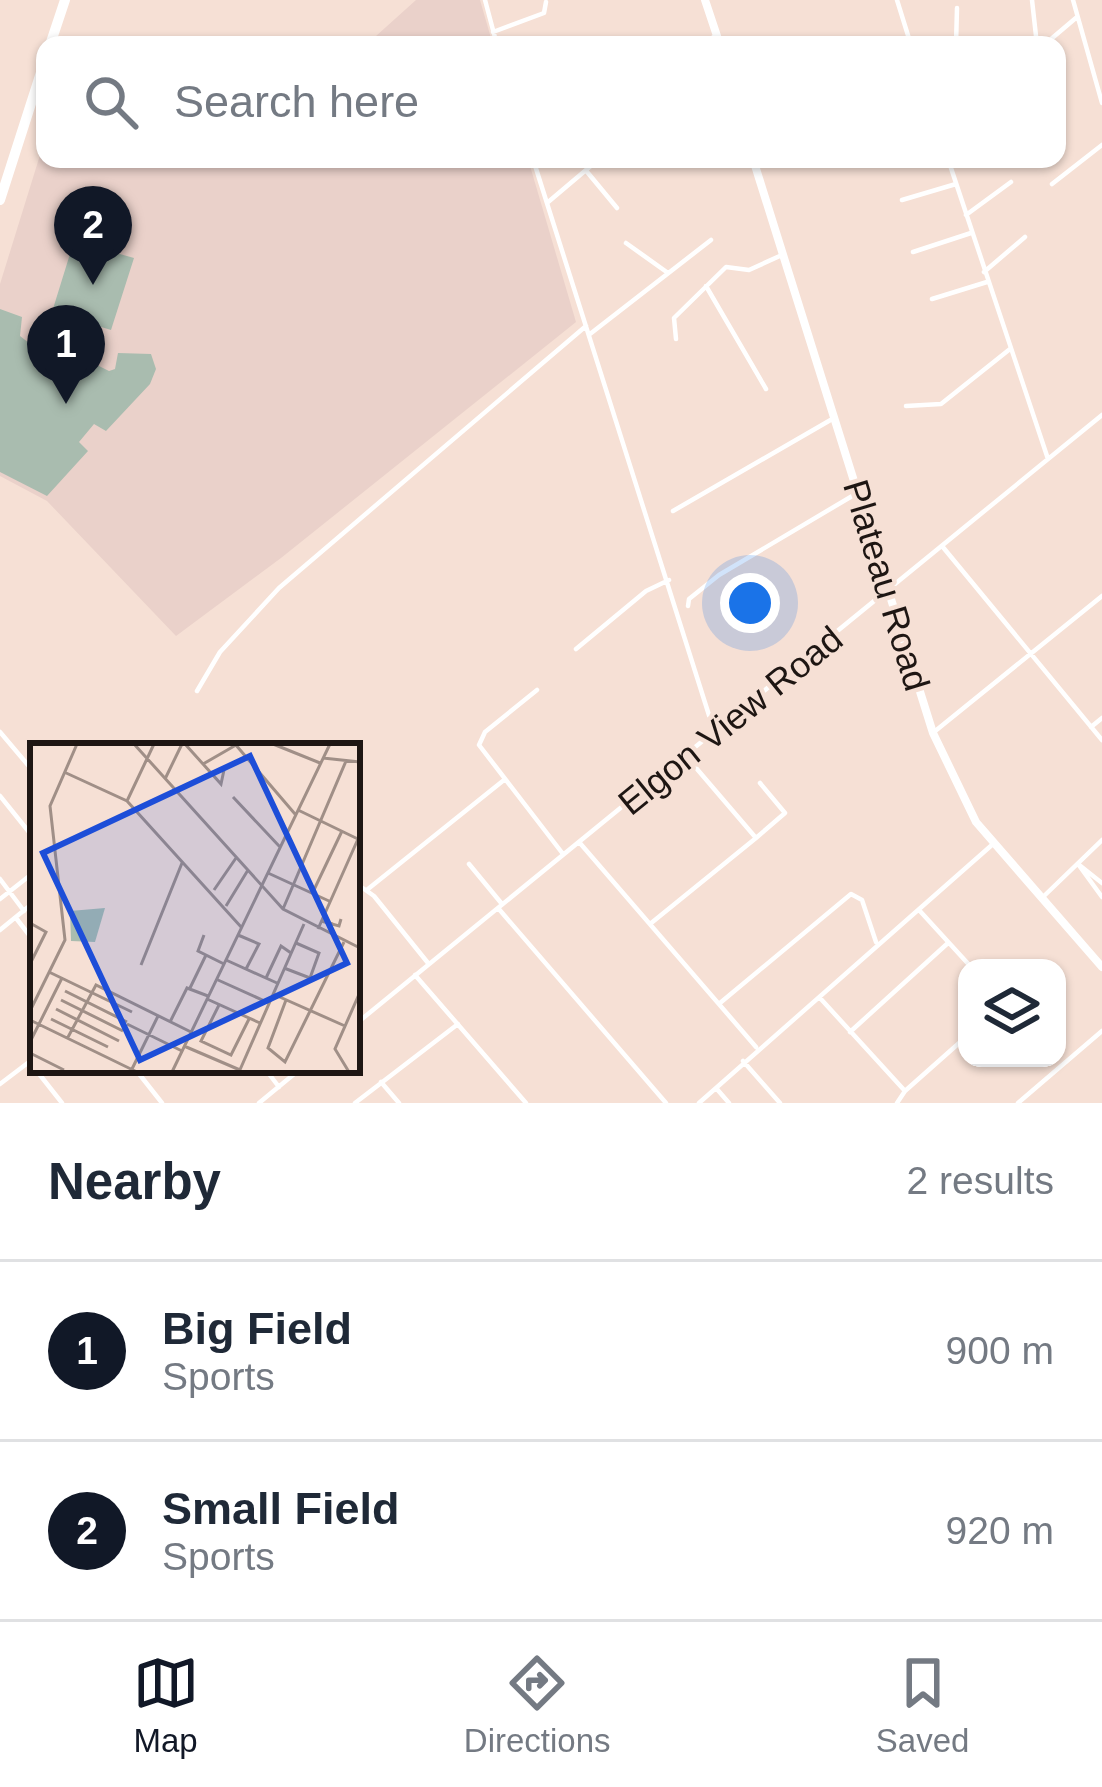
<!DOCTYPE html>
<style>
body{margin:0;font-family:Helvetica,sans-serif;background:#f6f6f7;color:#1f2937}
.controls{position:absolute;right:36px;bottom:36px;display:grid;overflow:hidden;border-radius:24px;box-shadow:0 3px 9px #0004}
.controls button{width:108px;height:108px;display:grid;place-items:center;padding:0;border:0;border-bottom:3px solid #e0e1e3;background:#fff;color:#1f2937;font:60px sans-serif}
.you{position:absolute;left:750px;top:603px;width:42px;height:42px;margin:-30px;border:9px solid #fff;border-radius:50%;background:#1a73e8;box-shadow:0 0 0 18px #1a73e833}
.badge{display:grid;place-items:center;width:78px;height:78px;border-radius:50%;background:#111827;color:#fff;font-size:39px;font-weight:700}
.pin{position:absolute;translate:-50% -99px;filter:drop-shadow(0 3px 6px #0008)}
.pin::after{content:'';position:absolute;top:63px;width:42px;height:36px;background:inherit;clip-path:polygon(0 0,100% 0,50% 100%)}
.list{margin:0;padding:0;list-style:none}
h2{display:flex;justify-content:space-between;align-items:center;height:156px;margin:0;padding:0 48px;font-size:51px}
h2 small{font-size:39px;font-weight:400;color:#747a83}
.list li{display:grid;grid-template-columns:78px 1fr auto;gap:36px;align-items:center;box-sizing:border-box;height:180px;padding:0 48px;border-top:3px solid #e0e1e3}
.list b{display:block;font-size:45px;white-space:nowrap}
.list p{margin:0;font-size:39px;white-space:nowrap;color:#747a83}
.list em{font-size:39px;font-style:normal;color:#747a83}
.icon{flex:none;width:66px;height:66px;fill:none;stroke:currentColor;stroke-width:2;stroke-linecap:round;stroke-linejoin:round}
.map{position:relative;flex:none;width:1102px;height:1103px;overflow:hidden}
.search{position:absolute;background:#fff;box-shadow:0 3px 9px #0004;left:36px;right:36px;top:36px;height:132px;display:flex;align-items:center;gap:30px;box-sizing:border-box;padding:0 42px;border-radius:24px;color:#747a83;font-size:45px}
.sheet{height:516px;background:#fff}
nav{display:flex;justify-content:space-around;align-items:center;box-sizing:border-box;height:168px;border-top:3px solid #e0e1e3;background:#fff;font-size:33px;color:#747a83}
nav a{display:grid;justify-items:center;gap:6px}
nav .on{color:#111827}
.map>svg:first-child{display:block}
.education{fill:#ead1ca}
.green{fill:#a9bcaf}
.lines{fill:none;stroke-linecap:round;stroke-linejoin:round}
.street{stroke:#fff;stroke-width:4.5}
.secondary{stroke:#fff;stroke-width:8}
.highway{stroke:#fff;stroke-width:10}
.labels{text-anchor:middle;stroke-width:9;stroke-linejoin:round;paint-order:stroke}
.street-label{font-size:36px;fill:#1e1613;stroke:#f6e0d5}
.inset-road{fill:none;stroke:#a08f87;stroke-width:3}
.view{fill:#1d4ed8;fill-opacity:0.15;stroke:#1d4ed8;stroke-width:6}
.inset-edge{fill:none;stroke:#1e1613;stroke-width:6}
</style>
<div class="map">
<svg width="1102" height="1103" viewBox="0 0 1102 1103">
<rect width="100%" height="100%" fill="#f6e0d5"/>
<path class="education" d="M 416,0 L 480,0 L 493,45 L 366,45 Z
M 45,139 L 45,159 L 528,159 L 576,322 L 281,558 L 176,636 L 47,501 L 0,476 L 0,284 Z"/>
<path class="green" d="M 74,241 L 134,258 L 111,330 L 52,312 Z
M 0,309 L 22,317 L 20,336 L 29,343 L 55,347 L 59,354 L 79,356 L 109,371 L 115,369 L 118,353 L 151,354 L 156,369 L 150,384 L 106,431 L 94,424 L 79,442 L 88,451 L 47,496 L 0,472 Z"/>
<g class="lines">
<path class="street" d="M 485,0 L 497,45
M 897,0 L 911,45
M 1032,0 L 1037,45
M 1073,0 L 1102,103
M 493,32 L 544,13 L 546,2
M 701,45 L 717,35
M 956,45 L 957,8
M 1044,45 L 1077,17
M 533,159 L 714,731
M 948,159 L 1048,459
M 588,173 L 617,208
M 1052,184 L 1102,145
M 902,200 L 956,184
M 547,203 L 599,159
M 966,215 L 1011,182
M 626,243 L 668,273
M 913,252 L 971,233
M 984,272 L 1025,237
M 706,286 L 766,389
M 932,299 L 987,282
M 590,334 L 711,240
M 676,339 L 674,318 L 726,267 L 749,270 L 782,255
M 906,406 L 941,404 L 1010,349
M 673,511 L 834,418
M 942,546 L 1102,740
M 688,606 L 689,599 L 719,575 L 859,492
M 576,649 L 646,591 L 669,580
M 537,690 L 485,732 L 479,745 L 563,854
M 197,691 L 220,652 L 279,588 L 586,326
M 1091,727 L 1102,718
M 0,732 L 33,771
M 934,732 L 1102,596
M 0,796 L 33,837
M 756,838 L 785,813 L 760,783
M 579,842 L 756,1047
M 469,864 L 502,904
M 0,879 L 24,911
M 1102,883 L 1078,864 L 1102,897
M 357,884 L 374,896 L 428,963
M 368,889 L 504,780
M 1044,896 L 1102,840
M 0,899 L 33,873
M 498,908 L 666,1103
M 919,910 L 972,968
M 16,918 L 33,940
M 650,924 L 756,838 L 685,755
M 0,930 L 33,903
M 415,975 L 526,1103
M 820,998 L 905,1091 L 967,1036
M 720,1003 L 851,894 L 862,900 L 876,942
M 357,1023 L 1102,415
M 850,1032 L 948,943
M 743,1061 L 780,1103
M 36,1070 L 62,1103
M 136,1070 L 162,1103
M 266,1070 L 279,1087
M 381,1082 L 399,1103
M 0,1084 L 33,1059
M 716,1088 L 729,1103
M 259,1103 L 299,1070
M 355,1103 L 458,1024
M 699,1103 L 993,844
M 897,1103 L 905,1091
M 1018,1103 L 1102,1031"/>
<path class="secondary" d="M 705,0 L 720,45
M 753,159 L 933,733 L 976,822 L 1102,967"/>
<path class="highway" d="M 50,45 L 65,0
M 0,200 L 45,60"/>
</g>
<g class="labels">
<g class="street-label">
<text transform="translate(887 585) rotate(73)" y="13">Plateau Road</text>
<text transform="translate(730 720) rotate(-39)" y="13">Elgon View Road</text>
</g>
</g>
<g transform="translate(30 743)">
<rect width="330" height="330" fill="#f6e0d5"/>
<path d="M 75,165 L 65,199 L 41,198 L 40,168 Z" fill="#a9bcaf"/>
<path class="inset-road" d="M 104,1 L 253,166 L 330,205M 155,1 L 191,41 L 194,27M 205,1 L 265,71M 243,1 L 290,20M 293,15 L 330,19M 173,21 L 206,2M 34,29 L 97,58 L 212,185M 135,36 L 152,1M 203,54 L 250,104M 97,58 L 124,1M 268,67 L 330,97M 238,130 L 299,158M 184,147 L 206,115M 282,151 L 312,88M 196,163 L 218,127M 253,166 L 316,18M 0,180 L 16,189 L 0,221M 303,181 L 291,178 L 309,183 L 311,176M 288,186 L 328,96M 174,192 L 168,208 L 194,221M 208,192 L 229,201 L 216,226M 196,217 L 247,240M 111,222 L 152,120M 254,225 L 280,235 L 289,210 L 266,200M 19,229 L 102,269M 236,235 L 251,203 L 261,210M 188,237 L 239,260M 160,245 L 176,212M 35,248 L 97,279M 243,251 L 315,283M 177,256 L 230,280M 31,257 L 93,288M 256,257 L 238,305 L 255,319 L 314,199M 189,262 L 171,298 L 201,312 L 219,276M 26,266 L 89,298M 0,268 L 35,197 L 20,63 L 47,1M 21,276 L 78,304M 0,277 L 107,329M 140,279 L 157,245 L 178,253M 97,281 L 152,308M 37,296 L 66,242 L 161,289M 0,299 L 32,235M 154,303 L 210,327M 0,310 L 34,327M 102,326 L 128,273M 142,329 L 300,1M 209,329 L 274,181M 319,329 L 305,306 L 330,249"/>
<path class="view" d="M 220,13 L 317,220 L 110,317 L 13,110 Z"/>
<rect width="330" height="330" class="inset-edge"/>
</g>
</svg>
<div class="controls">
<button><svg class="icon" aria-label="layers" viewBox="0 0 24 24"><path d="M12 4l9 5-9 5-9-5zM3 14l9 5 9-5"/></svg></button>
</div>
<div class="you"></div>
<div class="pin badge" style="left:66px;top:404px">1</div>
<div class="pin badge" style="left:93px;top:285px">2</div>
<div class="search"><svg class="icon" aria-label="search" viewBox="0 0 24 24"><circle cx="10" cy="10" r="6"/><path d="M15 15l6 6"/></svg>Search here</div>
</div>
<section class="sheet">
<h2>Nearby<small>2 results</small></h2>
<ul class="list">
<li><span class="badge">1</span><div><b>Big Field</b><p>Sports</p></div><em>900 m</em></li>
<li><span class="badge">2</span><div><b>Small Field</b><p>Sports</p></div><em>920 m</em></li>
</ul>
</section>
<nav>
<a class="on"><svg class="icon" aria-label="map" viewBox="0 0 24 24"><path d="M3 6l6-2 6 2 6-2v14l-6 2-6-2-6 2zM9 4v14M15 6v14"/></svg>Map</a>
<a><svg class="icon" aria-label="directions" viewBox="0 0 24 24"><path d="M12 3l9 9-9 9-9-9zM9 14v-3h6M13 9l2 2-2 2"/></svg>Directions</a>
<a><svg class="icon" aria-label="saved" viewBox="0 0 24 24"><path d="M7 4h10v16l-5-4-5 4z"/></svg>Saved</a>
</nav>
